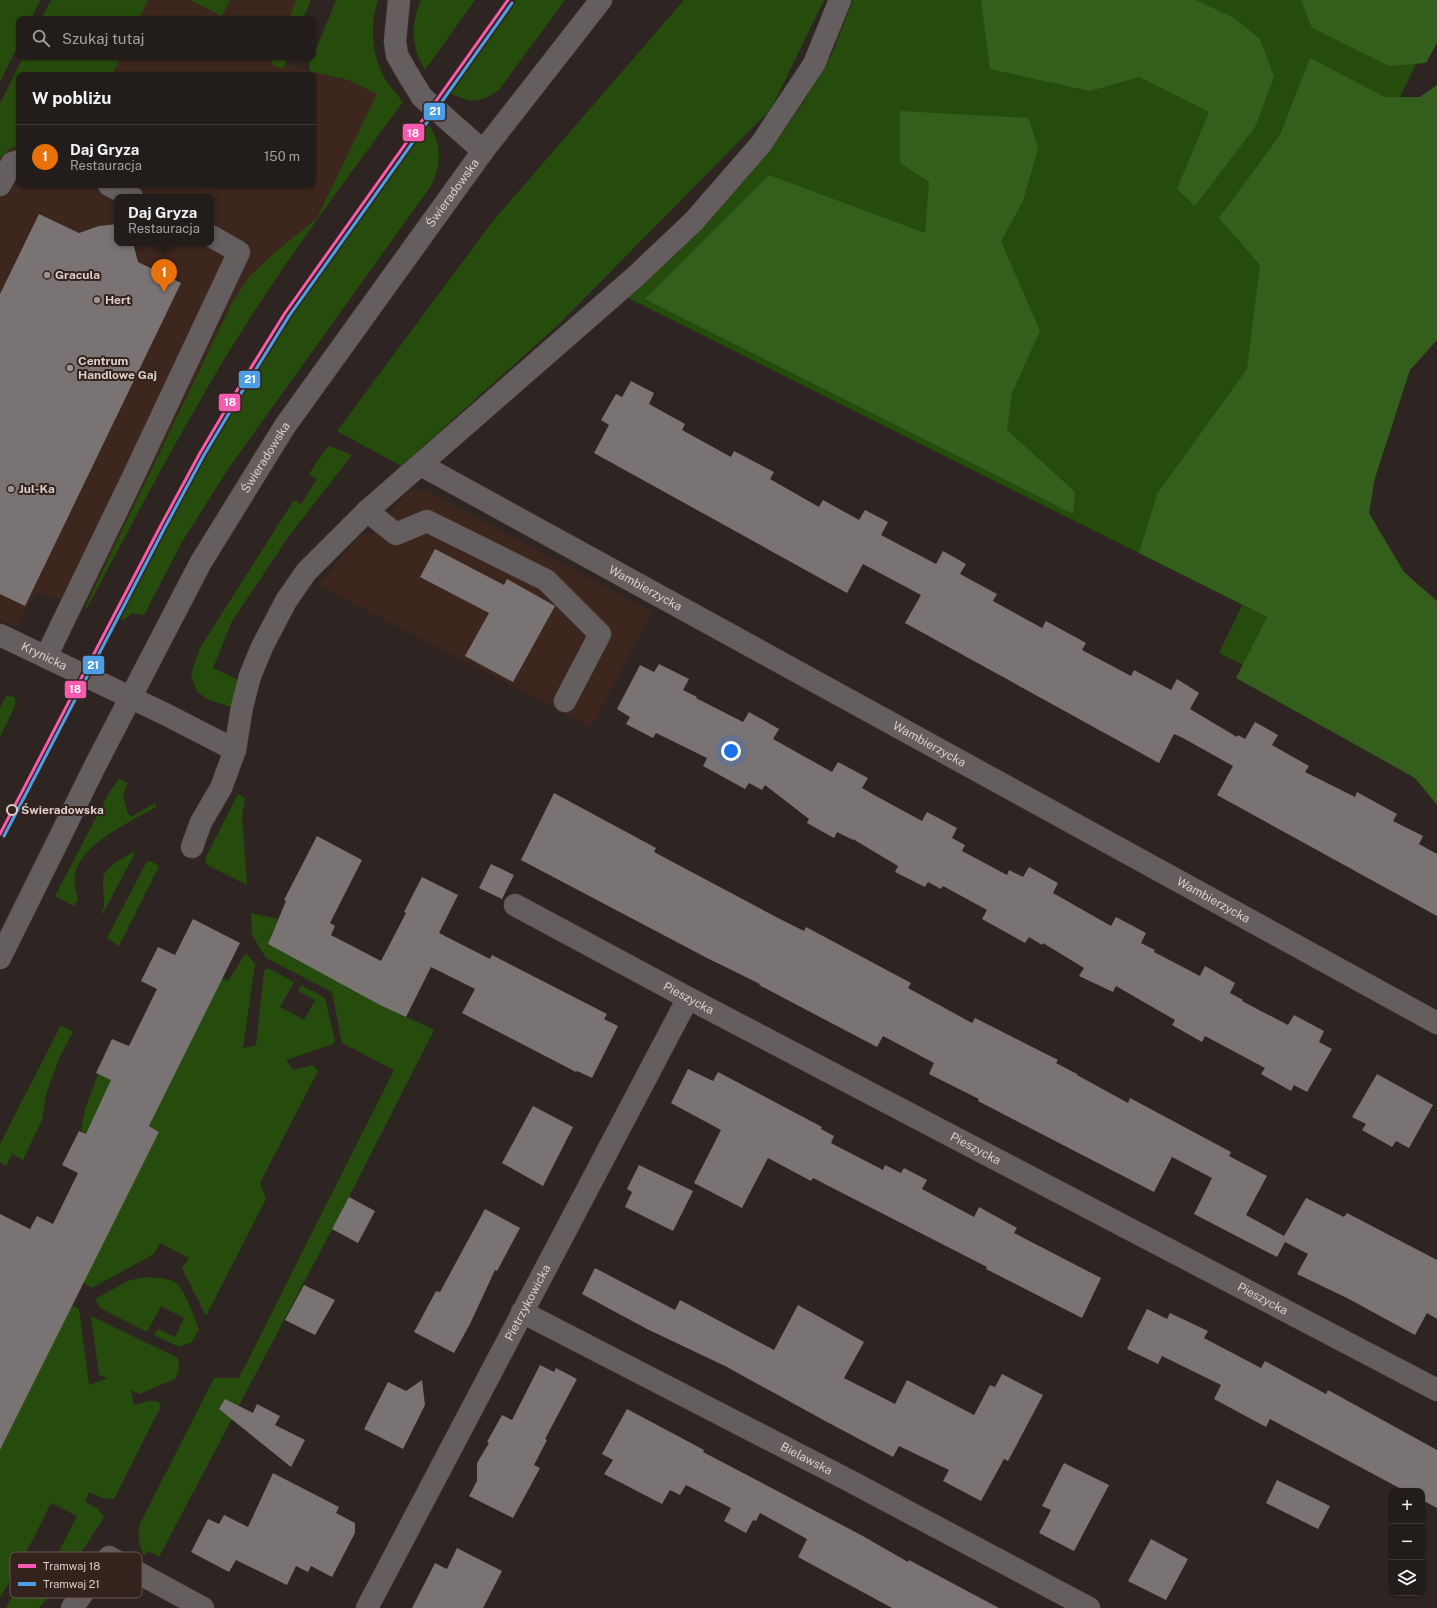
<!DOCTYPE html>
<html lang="pl">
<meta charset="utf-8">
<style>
body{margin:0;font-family:"Public Sans",sans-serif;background:#2a2523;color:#f1f3f6}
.controls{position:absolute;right:12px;bottom:12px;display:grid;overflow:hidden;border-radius:8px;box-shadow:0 1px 3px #0004}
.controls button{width:36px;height:36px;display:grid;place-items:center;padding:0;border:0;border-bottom:1px solid #3f3a39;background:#221c1a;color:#f1f3f6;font:20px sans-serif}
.you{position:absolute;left:731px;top:751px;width:14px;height:14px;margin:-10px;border:3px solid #fff;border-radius:50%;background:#1a73e8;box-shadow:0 0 0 6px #1a73e833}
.badge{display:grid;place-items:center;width:26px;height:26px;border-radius:50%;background:#d93025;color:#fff;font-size:13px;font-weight:700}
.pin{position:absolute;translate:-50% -33px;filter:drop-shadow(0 1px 2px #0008)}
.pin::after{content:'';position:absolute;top:21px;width:14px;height:12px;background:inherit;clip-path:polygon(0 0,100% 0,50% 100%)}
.popup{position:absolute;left:114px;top:194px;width:100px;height:52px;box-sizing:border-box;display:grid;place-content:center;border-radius:8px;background:#221c1a;filter:drop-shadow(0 1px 3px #0005);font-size:13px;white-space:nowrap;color:#a2a1a2}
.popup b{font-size:15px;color:#f1f3f6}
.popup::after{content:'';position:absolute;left:50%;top:100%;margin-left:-8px;border:8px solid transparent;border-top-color:#221c1a}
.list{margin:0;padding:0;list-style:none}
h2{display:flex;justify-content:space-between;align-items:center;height:52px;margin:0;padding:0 16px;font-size:17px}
h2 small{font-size:13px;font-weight:400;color:#a2a1a2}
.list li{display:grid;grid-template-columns:26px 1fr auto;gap:12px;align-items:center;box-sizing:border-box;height:64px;padding:0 16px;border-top:1px solid #3f3a39}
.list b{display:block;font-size:15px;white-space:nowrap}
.list p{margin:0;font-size:13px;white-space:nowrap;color:#a2a1a2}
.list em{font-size:13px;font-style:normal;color:#a2a1a2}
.icon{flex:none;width:22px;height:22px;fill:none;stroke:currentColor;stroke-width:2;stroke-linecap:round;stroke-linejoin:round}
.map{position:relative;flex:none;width:1437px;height:1608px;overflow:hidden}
.search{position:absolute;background:#221c1a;box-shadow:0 1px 3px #0004;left:16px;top:16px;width:300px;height:44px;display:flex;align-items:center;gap:10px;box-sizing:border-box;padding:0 14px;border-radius:8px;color:#a2a1a2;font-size:15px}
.panel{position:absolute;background:#221c1a;box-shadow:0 1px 3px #0004;left:16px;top:72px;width:300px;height:116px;border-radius:8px}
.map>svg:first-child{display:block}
.built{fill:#3c261e;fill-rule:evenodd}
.green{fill:#254c0c}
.forest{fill:#335e1b}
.building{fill:#797374}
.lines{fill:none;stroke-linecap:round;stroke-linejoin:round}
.minor-casing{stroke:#49413e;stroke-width:23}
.minor{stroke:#645f5e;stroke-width:22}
.tram-1-casing{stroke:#34221c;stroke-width:6}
.tram-2-casing{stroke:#34221c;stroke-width:6}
.tram-1{stroke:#f75aaf;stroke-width:3}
.tram-2{stroke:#4d9ee5;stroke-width:3}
.poi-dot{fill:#9e948f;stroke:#34221c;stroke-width:1.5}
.stop-dot{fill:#34221c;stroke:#dbcfca;stroke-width:2}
.labels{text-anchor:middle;stroke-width:4;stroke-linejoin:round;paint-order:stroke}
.street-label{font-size:12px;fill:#dbcfca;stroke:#34221c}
.poi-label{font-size:12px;font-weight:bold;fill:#dbcfca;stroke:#34221c;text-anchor:start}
.stop-label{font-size:12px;font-weight:bold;fill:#dbcfca;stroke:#34221c;text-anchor:start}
.key{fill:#34221c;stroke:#665650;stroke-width:1}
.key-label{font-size:11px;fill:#dbcfca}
.line-badge{stroke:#34221c;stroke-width:1.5}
.badge-label{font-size:11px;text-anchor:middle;font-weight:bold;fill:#fff}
</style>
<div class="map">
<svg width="1437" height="1608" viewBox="0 0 1437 1608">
<rect width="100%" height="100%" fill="#2e2522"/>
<path class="built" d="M 67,0 L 299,0 L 292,19 L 58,19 Z
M 41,57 L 279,57 L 278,60 L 309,71 L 348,80 L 378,94 L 317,218 L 296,236 L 249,297 L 83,607 L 36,592 L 16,627 L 0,619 L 0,144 L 19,103 L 19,185 L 313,185 L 313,75 L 32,75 ZM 117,197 L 211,197 L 211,243 L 117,243 Z
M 410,489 L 426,490 L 652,612 L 591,727 L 318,585 L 358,537 L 373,532 Z"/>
<path class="green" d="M 0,0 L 40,0 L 31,19 L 19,19 L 19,43 L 0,82 Z
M 51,0 L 148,0 L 139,19 L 41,19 Z
M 190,0 L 230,0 L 222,16 Z
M 296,0 L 311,0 L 303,19 L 289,19 Z
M 336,0 L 378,0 C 369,27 372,55 385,79 C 390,87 397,94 403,102 C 350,174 296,246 248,321 C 189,414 139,511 87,608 L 85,607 L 232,303 L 249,277 L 272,255 L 317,218 L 377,94 L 348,80 L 309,71 L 310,61 L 313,57 Z
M 421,0 L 475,0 L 425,70 C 411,45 410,27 421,0 Z
M 516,0 L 565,0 L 499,90 C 479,104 471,103 450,93 Z
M 684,0 L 824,0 L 771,109 L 558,325 L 401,466 L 337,431 L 493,221 Z
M 853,0 L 1437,0 L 1437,20 L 1173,570 L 624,296 L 780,136 L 803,103 L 832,54 Z
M 23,57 L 120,57 L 112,75 L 19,75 L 19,146 L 11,148 L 0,158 L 0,104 Z
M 274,57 L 288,57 L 283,69 L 271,64 Z
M 428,123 C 442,146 442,162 431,186 L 228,469 L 182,542 L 144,615 L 132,613 L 124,620 L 119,619 C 164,533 209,447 261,364 C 312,281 371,202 428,123 Z
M 330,446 L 352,455 L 289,536 L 232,621 L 213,668 L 238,680 L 231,707 L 209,700 L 197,692 L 191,674 L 200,648 L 294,500 L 301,504 L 317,479 L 309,474 L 325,450 Z
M 1242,605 L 1267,617 L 1243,665 L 1219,653 Z
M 7,695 L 15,698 L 15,706 L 0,737 L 0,708 Z
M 119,779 L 128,783 L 123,795 L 128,814 L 131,817 L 155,803 L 156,807 C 131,822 80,843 75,875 C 74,884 76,892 78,900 L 74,906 L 55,896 L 110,791 Z
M 238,794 L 245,798 L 242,816 L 247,885 L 207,865 L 205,859 Z
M 135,851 L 133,857 L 101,917 L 104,906 L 103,881 L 104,874 L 113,864 Z
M 150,861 L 159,866 L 119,946 L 107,938 L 146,863 Z
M 251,913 L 278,919 L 268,944 L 381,1005 L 434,1030 L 349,1197 L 159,1557 L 148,1551 L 144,1556 C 139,1544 137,1537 140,1524 L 214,1378 L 239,1378 L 394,1070 L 342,1043 L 332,992 L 266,958 L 252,935 Z
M 246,953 L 255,964 L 243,1048 L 256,1045 L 264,971 L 268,968 L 294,982 L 280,1007 L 304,1020 L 315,1000 L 298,991 L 301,985 L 325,998 L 335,1041 L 333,1044 L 286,1060 L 293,1070 L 313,1065 L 318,1071 L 260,1183 L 266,1199 L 206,1316 L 182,1268 L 189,1258 L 160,1243 L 154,1254 L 92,1288 L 83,1282 L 159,1132 L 149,1126 L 222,978 L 228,981 Z
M 61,1025 L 73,1032 L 60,1056 L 46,1094 L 42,1120 L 23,1160 L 12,1154 L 6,1166 L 0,1162 L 0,1144 Z
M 98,1074 L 111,1080 L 96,1139 L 81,1131 L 85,1109 Z
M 148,1277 C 157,1278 169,1278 176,1283 C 186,1291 194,1318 199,1329 L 192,1342 L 179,1347 L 154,1335 L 158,1329 L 175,1337 L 184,1318 L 161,1306 L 147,1332 L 100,1308 L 95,1299 L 130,1280 Z
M 72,1305 L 79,1309 L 89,1385 L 108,1378 L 99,1375 L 91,1316 L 178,1358 L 179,1370 L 175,1379 L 139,1394 L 131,1390 L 134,1405 C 143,1403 156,1396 161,1406 L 114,1499 L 102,1498 L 89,1492 L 85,1502 L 97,1508 L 104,1517 L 66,1576 L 39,1608 L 6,1608 L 30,1564 L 52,1565 L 77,1516 L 51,1503 L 31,1543 L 0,1598 L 0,1450 Z"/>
<path class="forest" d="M 981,0 L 1196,0 L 1234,18 L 1260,39 L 1274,77 L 1255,127 L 1195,206 L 1177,189 L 1209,112 L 1139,77 L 1090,91 L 990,69 Z
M 1301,0 L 1437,0 L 1437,43 L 1426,63 L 1389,66 L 1312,28 Z
M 1310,58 L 1385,97 L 1420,97 L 1437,85 L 1437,340 L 1410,370 L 1375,478 L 1369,513 L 1404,572 L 1437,601 L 1437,805 L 1415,778 L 1236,678 L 1267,617 L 1139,553 L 1157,494 L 1247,369 L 1260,265 L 1219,218 L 1280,135 Z
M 900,111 L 1029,118 L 1038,149 L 1023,201 L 1001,241 L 1040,331 L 1012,393 L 1007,430 L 1075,492 L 1073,514 L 645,299 L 769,175 L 925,233 L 929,182 L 900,163 Z"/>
<path class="building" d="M 39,214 L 79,233 L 99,226 L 117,224 L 117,243 L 133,243 L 138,262 L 181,283 L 25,606 L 0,594 L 0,294 Z
M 631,381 L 654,393 L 649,404 L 685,424 L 682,430 L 731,457 L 734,451 L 774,472 L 770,479 L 819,507 L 823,500 L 859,520 L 865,510 L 888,522 L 881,535 L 936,564 L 943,551 L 966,564 L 960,574 L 997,594 L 993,601 L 1042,628 L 1046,621 L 1086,643 L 1082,650 L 1131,676 L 1134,670 L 1171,690 L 1177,679 L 1199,693 L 1190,709 L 1237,737 L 1238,735 L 1245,739 L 1255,722 L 1278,735 L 1272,745 L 1309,766 L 1305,772 L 1355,797 L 1357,792 L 1397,814 L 1393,821 L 1423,836 L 1419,844 L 1437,854 L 1437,916 L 1217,795 L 1233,766 L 1183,738 L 1174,734 L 1159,763 L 905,623 L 921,595 L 863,564 L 847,593 L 594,453 L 609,425 L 601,420 L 616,394 L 622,397 Z
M 435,549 L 504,585 L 507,579 L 555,606 L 513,682 L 465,656 L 489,613 L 420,577 Z
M 659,664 L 689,679 L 683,690 L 697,697 L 696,698 L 743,722 L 749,712 L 779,729 L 773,739 L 832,772 L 838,762 L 868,778 L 862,788 L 876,796 L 922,821 L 927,812 L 957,828 L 952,838 L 965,845 L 962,851 L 1007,875 L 1009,870 L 1023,877 L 1029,867 L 1058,883 L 1053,893 L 1111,926 L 1116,917 L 1146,933 L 1141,943 L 1155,950 L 1154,952 L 1200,976 L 1205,966 L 1235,983 L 1230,993 L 1243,1000 L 1242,1001 L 1288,1025 L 1294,1015 L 1324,1031 L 1319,1042 L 1332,1049 L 1307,1092 L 1294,1085 L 1291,1091 L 1261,1074 L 1265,1068 L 1205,1036 L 1202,1042 L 1172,1025 L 1175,1020 L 1116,986 L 1113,992 L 1079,976 L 1084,968 L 1043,943 L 1042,945 L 1029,937 L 1025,943 L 982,919 L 987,910 L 943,886 L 941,889 L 928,882 L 925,887 L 895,872 L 898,866 L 853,839 L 853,840 L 837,832 L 834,838 L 807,823 L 809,819 L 765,785 L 762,790 L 749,783 L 745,789 L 703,766 L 707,758 L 656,733 L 653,738 L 626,724 L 630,717 L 617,709 L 640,665 L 654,672 Z
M 554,793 L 656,848 L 654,852 L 778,918 L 804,931 L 806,927 L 911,983 L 908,988 L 972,1023 L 975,1018 L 1058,1060 L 1056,1063 L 1077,1074 L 1077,1075 L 1128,1103 L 1130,1098 L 1231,1152 L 1229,1156 L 1267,1176 L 1246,1215 L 1284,1236 L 1306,1198 L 1344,1217 L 1347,1213 L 1437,1260 L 1437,1319 L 1427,1313 L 1415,1335 L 1349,1299 L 1297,1274 L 1308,1254 L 1285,1242 L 1277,1257 L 1194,1214 L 1212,1178 L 1172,1157 L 1154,1192 L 978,1101 L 979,1099 L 929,1074 L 934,1063 L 883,1036 L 877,1047 L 759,985 L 760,984 L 707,958 L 521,860 Z
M 317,836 L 362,860 L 330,923 L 335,926 L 331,935 L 381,961 L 406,913 L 404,912 L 422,877 L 458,895 L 439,933 L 490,959 L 492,955 L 607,1014 L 604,1019 L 618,1026 L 592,1078 L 577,1071 L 576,1072 L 462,1013 L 475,989 L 431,967 L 406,1017 L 380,1005 L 268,944 L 286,901 L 284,900 Z
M 491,864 L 514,875 L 502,899 L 479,888 Z
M 193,919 L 240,943 L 149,1126 L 159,1132 L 0,1450 L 0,1214 L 30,1229 L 37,1216 L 53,1224 L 78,1173 L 62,1165 L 79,1131 L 86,1134 L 111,1080 L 96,1073 L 112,1039 L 129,1046 L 157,989 L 141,981 L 158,947 L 175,955 Z
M 688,1069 L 713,1081 L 718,1072 L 822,1127 L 821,1129 L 834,1136 L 831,1143 L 883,1170 L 885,1165 L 901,1173 L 904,1168 L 927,1180 L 922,1189 L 974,1217 L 979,1207 L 1017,1228 L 1014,1233 L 1101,1278 L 1082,1318 L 986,1269 L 987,1267 L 813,1178 L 811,1181 L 768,1158 L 742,1208 L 694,1183 L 721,1130 L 671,1103 Z
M 1377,1074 L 1433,1105 L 1409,1148 L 1396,1141 L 1392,1147 L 1362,1130 L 1366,1124 L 1352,1117 Z
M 533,1106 L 573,1127 L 543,1186 L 502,1163 Z
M 639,1165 L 693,1191 L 673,1231 L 625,1207 L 632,1192 L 627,1189 Z
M 349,1197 L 375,1211 L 358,1243 L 332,1229 Z
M 485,1209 L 520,1228 L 497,1271 L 495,1270 L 470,1324 L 454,1353 L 414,1332 L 436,1291 L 440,1292 Z
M 595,1268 L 675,1310 L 680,1300 L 774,1350 L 798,1305 L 864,1342 L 844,1378 L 895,1404 L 907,1380 L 974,1415 L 990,1385 L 995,1387 L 1002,1374 L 1043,1395 L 1008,1461 L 1004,1459 L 981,1501 L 943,1481 L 949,1470 L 899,1446 L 893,1457 L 827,1422 L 725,1366 L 647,1329 L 582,1294 Z
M 304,1285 L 335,1300 L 315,1335 L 285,1320 Z
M 1147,1309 L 1167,1319 L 1170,1313 L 1208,1331 L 1204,1338 L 1261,1368 L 1265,1361 L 1326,1394 L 1328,1390 L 1437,1450 L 1437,1508 L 1422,1500 L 1422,1491 L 1405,1491 L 1270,1419 L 1266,1427 L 1214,1399 L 1221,1385 L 1162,1356 L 1158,1364 L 1127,1349 Z
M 540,1365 L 554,1372 L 556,1368 L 577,1379 L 545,1439 L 547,1440 L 534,1465 L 540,1468 L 513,1518 L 469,1496 L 477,1481 L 477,1463 L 489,1443 L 487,1442 L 502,1415 L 512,1420 Z
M 422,1380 L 425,1405 L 403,1449 L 364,1429 L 388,1382 L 406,1391 Z
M 225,1399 L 253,1413 L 257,1404 L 280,1416 L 275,1425 L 305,1440 L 291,1467 L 219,1409 Z
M 627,1409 L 704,1450 L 703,1452 L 861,1535 L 908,1562 L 909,1560 L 999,1608 L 892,1608 L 798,1557 L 807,1539 L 760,1513 L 756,1521 L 753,1520 L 746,1533 L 724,1521 L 731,1508 L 686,1485 L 680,1495 L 670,1490 L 662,1504 L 604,1474 L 613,1460 L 602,1454 Z
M 1064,1463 L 1109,1485 L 1074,1551 L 1039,1533 L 1051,1510 L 1042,1506 Z
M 273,1473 L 339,1507 L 336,1513 L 355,1523 L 355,1533 L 332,1577 L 311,1566 L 308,1572 L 296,1566 L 287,1585 L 236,1560 L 229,1572 L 191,1552 L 208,1519 L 219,1524 L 224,1515 L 248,1527 Z
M 1277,1480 L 1330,1506 L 1318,1529 L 1266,1503 Z
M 1151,1539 L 1188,1559 L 1166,1600 L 1128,1581 Z
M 457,1548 L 502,1571 L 483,1608 L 412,1608 L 435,1563 L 447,1569 Z"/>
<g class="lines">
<defs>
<g id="minor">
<path d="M 399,0 L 395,41 L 397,55 L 406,71 L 422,97 L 483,151"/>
<path d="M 0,185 L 12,163 L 19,161"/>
<path d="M 109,185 L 132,197"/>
<path id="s1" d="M 421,465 L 1437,1023"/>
<path d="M 367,511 L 396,534 L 427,521 L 546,580 L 600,634 L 565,701"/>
<path id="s2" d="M 0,635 L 165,714 L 235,750"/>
<path d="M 46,657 L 133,477 L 239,252 L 211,236"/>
<path d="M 192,847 L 201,822 L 221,788 L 235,750 L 242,707 L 250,676 L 262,647 L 286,601 L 306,572 L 367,511 L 636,276 L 694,221 L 761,144 L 814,64 L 840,0"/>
<path id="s3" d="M 515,905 L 688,998 L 1437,1390"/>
<path id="s4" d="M 0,958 L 96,764 L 201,562 L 285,426 L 483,151 L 601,0"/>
<path id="s5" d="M 522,1312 L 850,1481 L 1089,1608"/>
<path d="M 72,1608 L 109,1557 L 203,1608"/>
<path id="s6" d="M 367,1608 L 688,998"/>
</g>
</defs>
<use href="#minor" class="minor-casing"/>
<use href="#minor" class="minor"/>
<defs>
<path id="tram-1" d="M 0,834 L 160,527 L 200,453 L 239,387 L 285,313 L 508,0"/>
<path id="tram-2" d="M 4,836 L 164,529 L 204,455 L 243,390 L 289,316 L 512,3"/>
</defs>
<use href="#tram-1" class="tram-1-casing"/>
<use href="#tram-2" class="tram-2-casing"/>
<use href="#tram-1" class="tram-1"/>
<use href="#tram-2" class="tram-2"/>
</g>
<g class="poi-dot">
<circle cx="47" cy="275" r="4"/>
<circle cx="97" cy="300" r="4"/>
<circle cx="70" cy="368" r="4"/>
<circle cx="11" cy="489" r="4"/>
</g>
<circle class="stop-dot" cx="12" cy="810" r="5"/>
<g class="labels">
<g class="street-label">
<text dy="4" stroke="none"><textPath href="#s4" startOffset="891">Świeradowska</textPath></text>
<text dy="4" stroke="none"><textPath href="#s4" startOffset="567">Świeradowska</textPath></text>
<text dy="4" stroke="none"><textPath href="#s1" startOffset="256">Wambierzycka</textPath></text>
<text dy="4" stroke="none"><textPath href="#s2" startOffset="49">Krynicka</textPath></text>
<text dy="4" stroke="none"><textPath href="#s1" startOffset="580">Wambierzycka</textPath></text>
<text dy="4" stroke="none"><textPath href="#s1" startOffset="904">Wambierzycka</textPath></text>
<text dy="4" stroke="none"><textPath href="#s3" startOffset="197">Pieszycka</textPath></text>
<text dy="4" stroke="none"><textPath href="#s3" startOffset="521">Pieszycka</textPath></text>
<text dy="4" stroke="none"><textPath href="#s3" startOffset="845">Pieszycka</textPath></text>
<text dy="4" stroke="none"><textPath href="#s6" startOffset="345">Pietrzykowicka</textPath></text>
<text dy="4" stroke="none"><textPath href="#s5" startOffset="320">Bielawska</textPath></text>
</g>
<g class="poi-label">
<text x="55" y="279">Gracula</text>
<text x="105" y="304">Hert</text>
<text x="78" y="365">Centrum<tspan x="78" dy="14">Handlowe Gaj</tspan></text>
<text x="19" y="493">Jul-Ka</text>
</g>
<g class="stop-label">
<text x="21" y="814">Świeradowska</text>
</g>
</g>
<rect x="10" y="1552" width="132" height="46" rx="6" class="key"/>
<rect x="18" y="1564" width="18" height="4" fill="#f75aaf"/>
<rect x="18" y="1582" width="18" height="4" fill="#4d9ee5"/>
<g class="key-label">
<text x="43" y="1570">Tramwaj 18</text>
<text x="43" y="1588">Tramwaj 21</text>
</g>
<g class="line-badge">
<rect x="423" y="102" width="23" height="19" rx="4" fill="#4d9ee5"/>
<rect x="402" y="123" width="23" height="19" rx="4" fill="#f75aaf"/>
<rect x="238" y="370" width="23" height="19" rx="4" fill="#4d9ee5"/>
<rect x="218" y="393" width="23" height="19" rx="4" fill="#f75aaf"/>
<rect x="82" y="655" width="23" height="20" rx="4" fill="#4d9ee5"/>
<rect x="64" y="680" width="23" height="19" rx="4" fill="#f75aaf"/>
</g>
<g class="badge-label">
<text x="435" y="115">21</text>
<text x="413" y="137">18</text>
<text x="250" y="383">21</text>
<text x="230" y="406">18</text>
<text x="93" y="669">21</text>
<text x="75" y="693">18</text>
</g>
</svg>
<div class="controls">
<button>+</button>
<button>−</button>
<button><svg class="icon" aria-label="layers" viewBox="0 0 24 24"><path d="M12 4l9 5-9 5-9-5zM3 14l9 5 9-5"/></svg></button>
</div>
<div class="you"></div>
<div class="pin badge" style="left:164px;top:292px;background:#e8710a">1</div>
<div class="popup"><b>Daj Gryza</b>Restauracja</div>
<div class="search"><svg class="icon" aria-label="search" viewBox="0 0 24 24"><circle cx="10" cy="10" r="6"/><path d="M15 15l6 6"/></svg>Szukaj tutaj</div>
<section class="panel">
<h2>W pobliżu<small></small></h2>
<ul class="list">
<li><span class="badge" style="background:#e8710a">1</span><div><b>Daj Gryza</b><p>Restauracja</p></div><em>150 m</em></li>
</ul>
</section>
</div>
